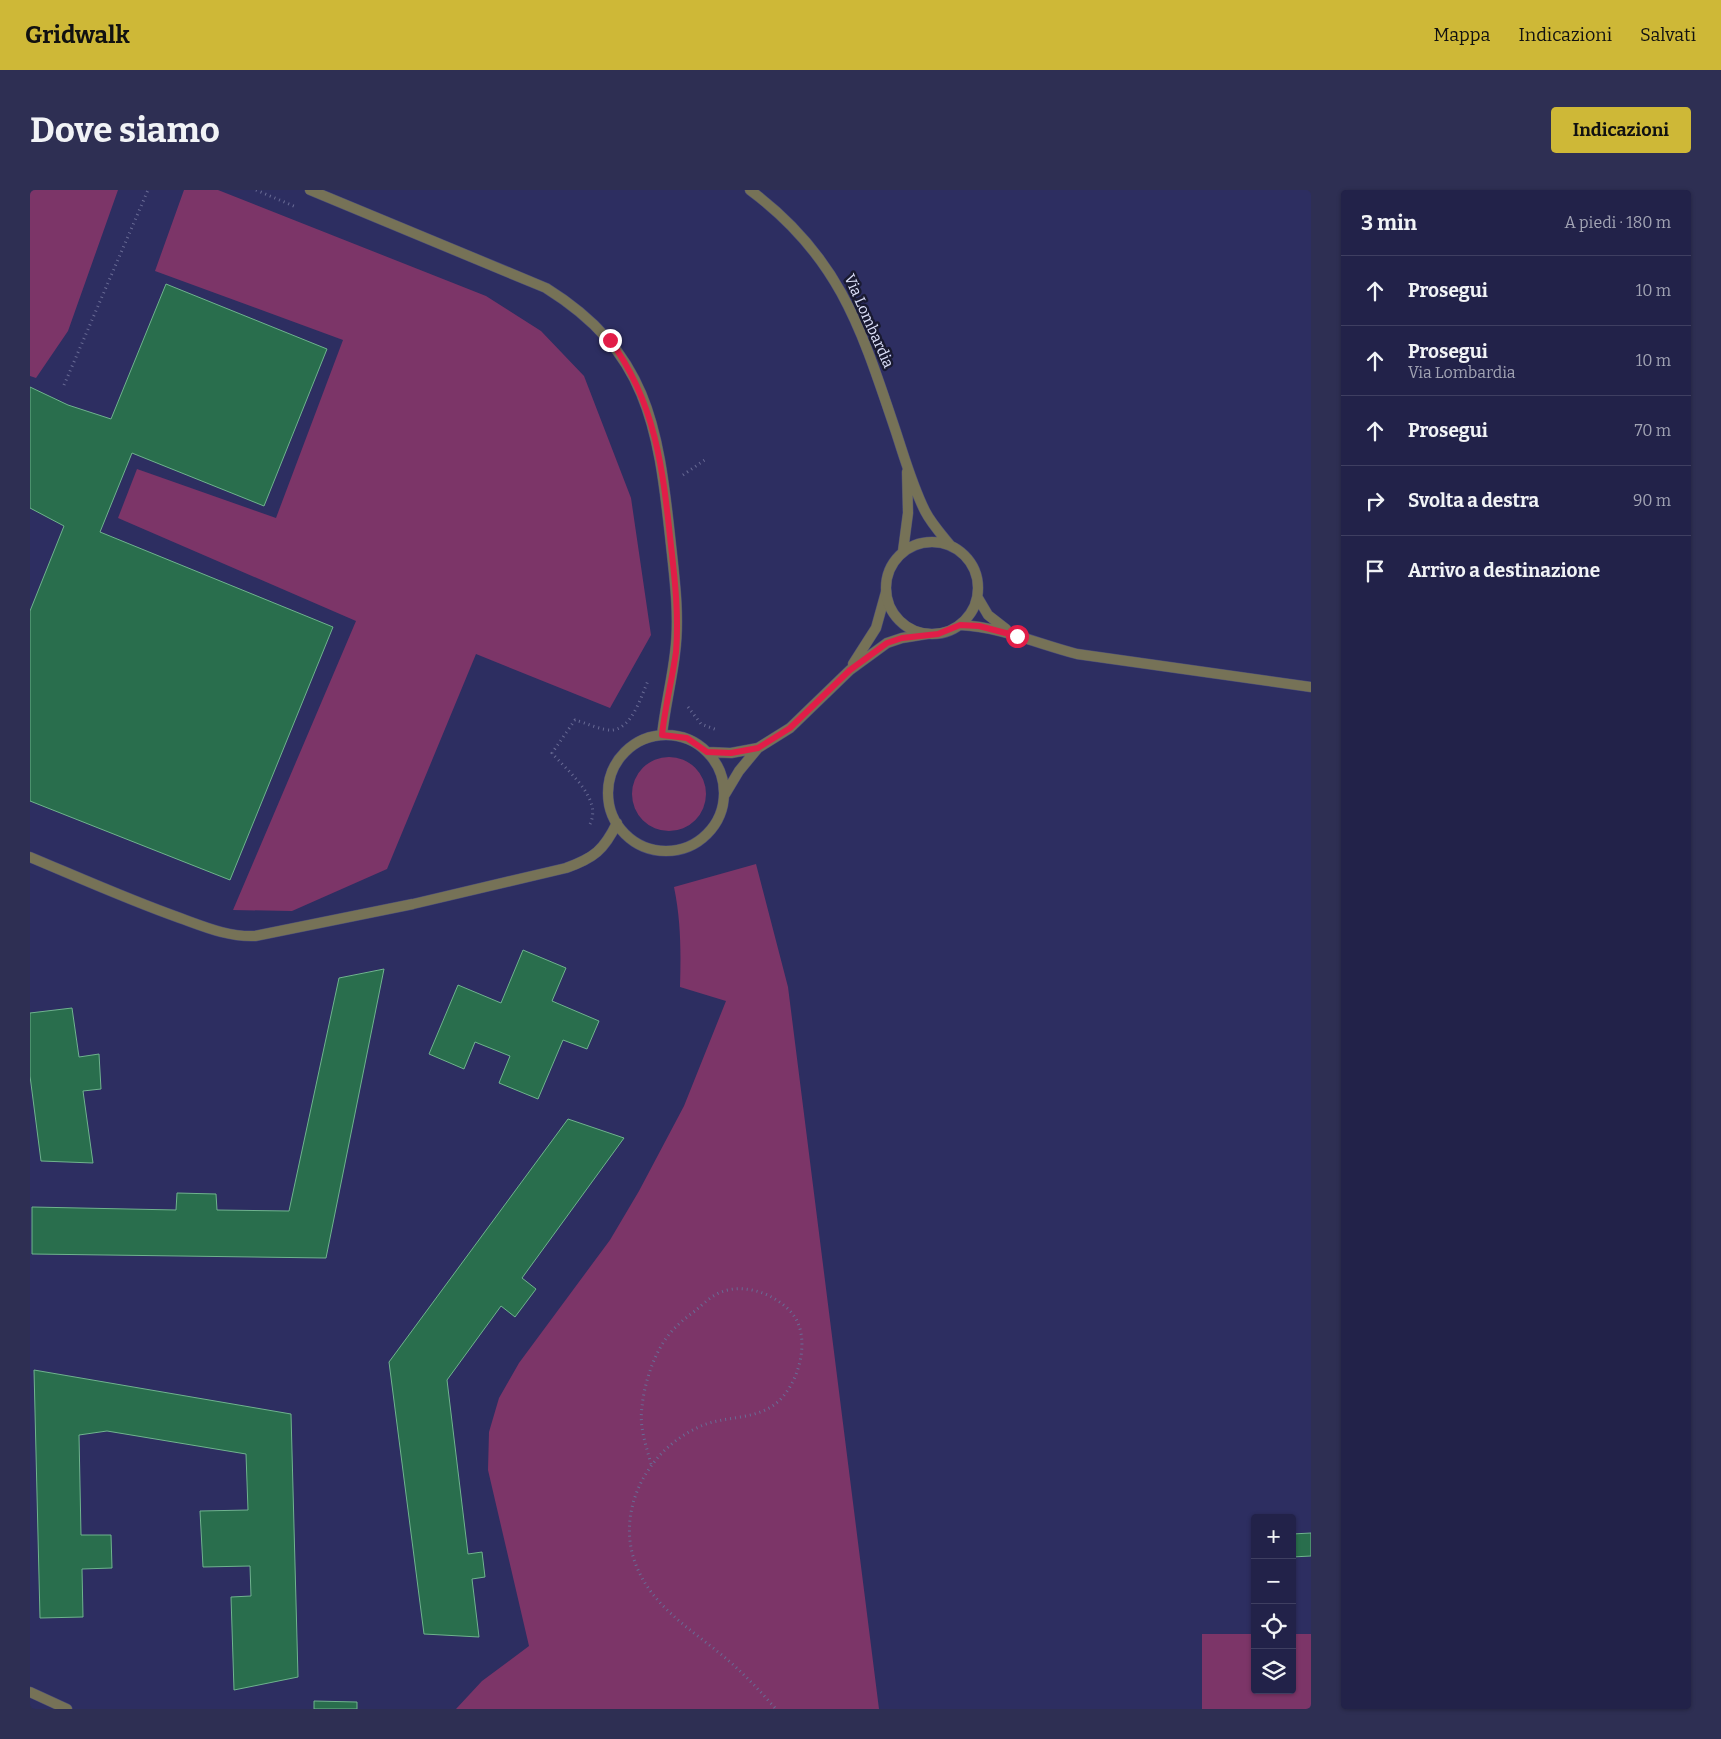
<!DOCTYPE html>
<html lang="it">
<meta charset="utf-8">
<style>
body{margin:0;font-family:Bitter,serif;background:#2e2f53;color:#f1f3f6}
.controls{position:absolute;right:15px;bottom:15px;display:grid;overflow:hidden;border-radius:5px;box-shadow:0 1px 4px #0004}
.controls button{width:45px;height:45px;display:grid;place-items:center;padding:0;border:0;border-bottom:1px solid #3f3f61;background:#222249;color:#f1f3f6;font:25px sans-serif}
.stop{position:absolute;width:15px;height:15px;margin:-11px;border:4px solid #e11d48;border-radius:50%;background:#fff}
.stop.end{background:#e11d48;border-color:#fff;box-shadow:0 1px 5px #0008}
.list{margin:0;padding:0;list-style:none}
h2{display:flex;justify-content:space-between;align-items:center;height:65px;margin:0;padding:0 20px;font-size:21px}
h2 small{font-size:16px;font-weight:400;color:#a2a4b4}
.list li{display:grid;grid-template-columns:32px 1fr auto;gap:15px;align-items:center;box-sizing:border-box;height:70px;padding:0 20px;border-top:1px solid #3f3f61}
.list b{display:block;font-size:19px;white-space:nowrap}
.list p{margin:0;font-size:16px;white-space:nowrap;color:#a2a4b4}
.list em{font-size:16px;font-style:normal;color:#a2a4b4}
.icon{flex:none;width:28px;height:28px;fill:none;stroke:currentColor;stroke-width:2;stroke-linecap:round;stroke-linejoin:round}
.map{position:relative;flex:none;width:1281px;height:1519px;overflow:hidden;border-radius:5px}
header{display:flex;align-items:center;gap:30px;box-sizing:border-box;height:70px;padding:0 25px;background:#ceb837;color:#111}
header strong{font-size:24px}
nav{display:flex;gap:28px;margin-inline-start:auto;font-size:18px}
.intro{display:flex;align-items:center;justify-content:space-between;box-sizing:border-box;height:120px;padding:0 30px}
h1{margin:0;font-size:35px}
.button{padding:12px 22px;border-radius:5px;background:#ceb837;color:#111;font-size:18px;font-weight:700}
main{display:flex;gap:30px;padding:0 30px}
aside{flex:1;background:#222249;border-radius:5px;box-shadow:0 1px 4px #0004}
.map>svg:first-child{display:block}
.green{fill:#7c3568}
.building{fill:#296e4d;stroke:#6fb38e}
.lines{fill:none;stroke-linecap:round;stroke-linejoin:round}
.service-casing{stroke:#494b7a;stroke-width:11}
.minor-casing{stroke:#494b7a;stroke-width:11}
.tertiary-casing{stroke:#494b7a;stroke-width:11}
.path{stroke:#696b95;stroke-width:3;stroke-dasharray:1 4;stroke-linecap:butt}
.service{stroke:#767257;stroke-width:10}
.minor{stroke:#767257;stroke-width:10}
.tertiary{stroke:#767257;stroke-width:10}
.route{stroke:#e11d48;stroke-width:6}
.labels{text-anchor:middle;stroke-width:5;stroke-linejoin:round;paint-order:stroke}
.street-label{font-size:15px;fill:#dfe3fc;stroke:#191a31}
</style>
<header>
<strong>Gridwalk</strong>
<nav><a>Mappa</a><a>Indicazioni</a><a>Salvati</a></nav>
</header>
<div class="intro"><h1>Dove siamo</h1><a class="button">Indicazioni</a></div>
<main>
<div class="map">
<svg width="1281" height="1519" viewBox="0 0 1281 1519">
<rect width="100%" height="100%" fill="#2d2e61"/>
<path class="green" d="M 0,0 L 88,0 L 38,141 L 6,188 L 0,186 Z
M 154,0 L 188,0 L 456,106 L 511,141 L 554,186 L 601,308 L 621,445 L 580,518 L 446,464 L 357,679 L 262,721 L 203,720 L 326,431 L 88,328 L 107,279 L 246,328 L 313,150 L 125,81 Z
M602 604a37 37 0 1 1 74 0a37 37 0 1 1-74 0Z
M 726,674 L 758,797 L 849,1519 L 426,1519 L 452,1491 L 499,1456 L 458,1280 L 459,1242 L 469,1208 L 489,1173 L 580,1050 L 609,1001 L 654,916 L 696,811 L 650,797 C 651,762 651,731 644,697 Z
M 1172,1444 L 1225,1444 L 1225,1500 L 1262,1500 L 1262,1444 L 1281,1444 L 1281,1519 L 1172,1519 Z"/>
<path class="building" d="M 136,94 L 297,159 L 234,316 L 102,263 L 70,342 L 303,437 L 200,690 L 0,611 L 0,421 L 34,336 L 0,318 L 0,197 L 38,215 L 81,229 Z
M 493,760 L 536,778 L 522,811 L 569,831 L 557,859 L 533,850 L 508,909 L 469,893 L 480,866 L 445,852 L 434,879 L 399,864 L 428,795 L 471,813 Z
M 354,779 L 296,1068 L 2,1064 L 2,1017 L 146,1020 L 147,1003 L 186,1004 L 187,1020 L 259,1021 L 309,788 Z
M 42,818 L 49,867 L 69,864 L 71,899 L 53,901 L 63,973 L 11,971 L 0,886 L 0,823 Z
M 538,929 L 594,948 L 492,1088 L 506,1099 L 485,1127 L 471,1116 L 417,1190 L 438,1364 L 452,1362 L 455,1387 L 442,1389 L 449,1447 L 394,1444 L 359,1172 Z
M 4,1180 L 261,1224 L 268,1487 L 204,1500 L 201,1407 L 221,1406 L 220,1376 L 173,1377 L 170,1321 L 218,1320 L 216,1264 L 77,1241 L 49,1245 L 51,1345 L 81,1345 L 82,1378 L 52,1379 L 53,1427 L 10,1428 Z
M 1281,1343 L 1281,1366 L 1262,1367 L 1262,1344 Z
M 284,1511 L 327,1512 L 327,1519 L 284,1519 Z"/>
<g class="lines">
<defs>
<path id="service" d="M 280,0 L 516,98 C 617,161 628,235 640,346 C 644,384 650,425 645,463 C 642,490 635,517 632,545
M 823,474 L 846,438 L 856,402
M578 603a58 58 0 1 1 116 0a58 58 0 1 1-116 0Z
M 728,558 L 760,538 L 820,480 L 857,453 L 872,448 L 897,444
M 677,562 L 701,563 L 728,558 L 709,581 L 694,606
M 0,667 C 50,688 99,710 150,728 C 175,737 198,747 225,746 L 383,714 L 536,678 C 564,668 574,660 587,633"/>
<path id="minor" d="M 0,1502 L 37,1519"/>
<path id="tertiary" d="M 720,0 C 809,66 831,138 865,239 C 874,266 882,295 895,321 C 901,333 911,344 920,355
M856 398a46 46 0 1 1 92 0a46 46 0 1 1-92 0Z
M 873,361 L 878,323 L 877,282
M 948,408 L 958,425 L 976,439
M 930,435 C 971,437 1008,454 1047,464 L 1281,497"/>
</defs>
<use href="#service" class="service-casing"/>
<use href="#minor" class="minor-casing"/>
<use href="#tertiary" class="tertiary-casing"/>
<path class="path" d="M 226,0 L 266,17
M 34,195 L 118,0
M 653,285 L 676,269
M 658,517 L 671,534 L 687,540
M 560,634 C 573,608 536,580 522,563 L 545,530 C 556,533 573,541 583,540 C 603,537 611,506 618,491
M 621,1274 C 616,1255 609,1237 612,1217 C 614,1195 623,1167 635,1150 C 643,1138 654,1129 665,1121 C 671,1116 678,1109 685,1105 C 709,1091 743,1102 761,1122 C 783,1146 769,1197 744,1215 C 723,1230 694,1226 671,1236 C 615,1260 581,1327 610,1384 C 628,1421 669,1445 699,1471 C 716,1486 731,1502 746,1519"/>
<use href="#service" class="service"/>
<use href="#minor" class="minor"/>
<use href="#tertiary" class="tertiary"/>
</g>
<g class="lines">
<path class="route" d="M 580,150 C 626,213 633,280 641,356 C 645,390 649,427 646,462 C 642,490 635,517 632,545 L 657,548 L 677,562 L 701,563 L 728,558 L 760,538 L 820,480 L 857,453 L 872,448 L 908,444 L 930,435 L 949,436 L 987,446"/>
</g>
<g class="labels">
<g class="street-label">
<text transform="translate(839 131) rotate(66)" y="5">Via Lombardia</text>
</g>
</g>
</svg>
<div class="controls">
<button>+</button>
<button>−</button>
<button><svg class="icon" aria-label="locate" viewBox="0 0 24 24"><circle cx="12" cy="12" r="6"/><path d="M12 2v4M12 18v4M2 12h4M18 12h4"/></svg></button>
<button><svg class="icon" aria-label="layers" viewBox="0 0 24 24"><path d="M12 4l9 5-9 5-9-5zM3 14l9 5 9-5"/></svg></button>
</div>
<div class="stop" style="left:987px;top:446px"></div>
<div class="stop end" style="left:580px;top:150px"></div>
</div>
<aside>
<h2>3 min<small>A piedi · 180 m</small></h2>
<ul class="list">
<li><svg class="icon" aria-label="ahead" viewBox="0 0 24 24"><path d="M12 20V5M6 11l6-6 6 6"/></svg><div><b>Prosegui</b></div><em>10 m</em></li>
<li><svg class="icon" aria-label="ahead" viewBox="0 0 24 24"><path d="M12 20V5M6 11l6-6 6 6"/></svg><div><b>Prosegui</b><p>Via Lombardia</p></div><em>10 m</em></li>
<li><svg class="icon" aria-label="ahead" viewBox="0 0 24 24"><path d="M12 20V5M6 11l6-6 6 6"/></svg><div><b>Prosegui</b></div><em>70 m</em></li>
<li><svg class="icon" aria-label="right" viewBox="0 0 24 24"><path d="M7 20v-9h11M14 6l5 5-5 5"/></svg><div><b>Svolta a destra</b></div><em>90 m</em></li>
<li><svg class="icon" aria-label="arrive" viewBox="0 0 24 24"><path d="M6 21V4h12l-3 4 3 4H6"/></svg><div><b>Arrivo a destinazione</b></div></li>
</ul>
</aside>
</main>
